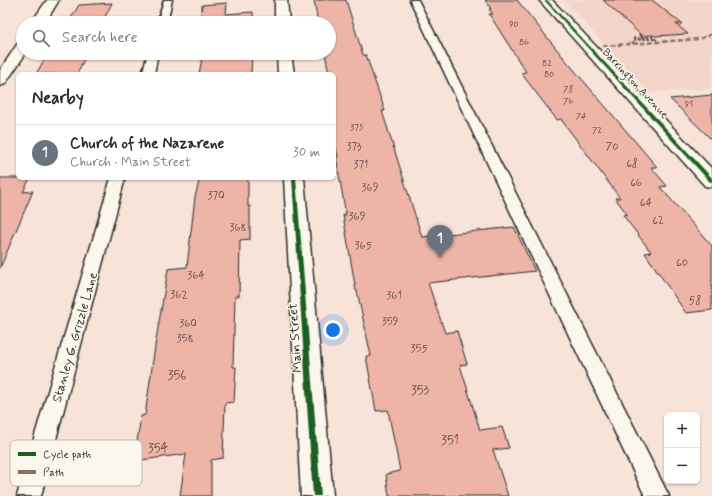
<!DOCTYPE html>
<meta charset="utf-8">
<style>
body{margin:0;font-family:Mynerve,sans-serif;background:#f7f7f7;color:#2b2b33}
.controls{position:absolute;right:12px;bottom:12px;display:grid;overflow:hidden;border-radius:6px;box-shadow:0 1px 3px #0004}
.controls button{width:36px;height:36px;display:grid;place-items:center;padding:0;border:0;border-bottom:1px solid #e1e1e2;background:#fff;color:#2b2b33;font:20px sans-serif}
.you{position:absolute;left:333px;top:330px;width:14px;height:14px;margin:-10px;border:3px solid #fff;border-radius:50%;background:#1a73e8;box-shadow:0 0 0 6px #1a73e833}
.badge{display:grid;place-items:center;width:26px;height:26px;border-radius:50%;background:#0b8043;color:#fff;font-size:13px;font-weight:700}
.pin{position:absolute;translate:-50% -33px;filter:drop-shadow(0 1px 2px #0008)}
.pin::after{content:'';position:absolute;top:21px;width:14px;height:12px;background:inherit;clip-path:polygon(0 0,100% 0,50% 100%)}
.list{margin:0;padding:0;list-style:none}
h2{display:flex;justify-content:space-between;align-items:center;height:52px;margin:0;padding:0 16px;font-size:17px}
h2 small{font-size:13px;font-weight:400;color:#7c7c81}
.list li{display:grid;grid-template-columns:26px 1fr auto;gap:12px;align-items:center;box-sizing:border-box;height:56px;padding:0 16px;border-top:1px solid #e1e1e2}
.list b{display:block;font-size:15px;white-space:nowrap}
.list p{margin:0;font-size:13px;white-space:nowrap;color:#7c7c81}
.list em{font-size:13px;font-style:normal;color:#7c7c81}
.icon{flex:none;width:22px;height:22px;fill:none;stroke:currentColor;stroke-width:2;stroke-linecap:round;stroke-linejoin:round}
.map{position:relative;flex:none;width:712px;height:496px;overflow:hidden}
.search{position:absolute;background:#fff;box-shadow:0 1px 3px #0004;left:16px;top:16px;width:320px;height:44px;display:flex;align-items:center;gap:10px;box-sizing:border-box;padding:0 14px;border-radius:22px;color:#7c7c81;font-size:15px}
.panel{position:absolute;background:#fff;box-shadow:0 1px 3px #0004;left:16px;top:72px;width:320px;height:108px;border-radius:6px}
.map>svg:first-child{display:block}
.built{fill:#f4d5ca}
.building{fill:#eeb4a8;stroke:#2b2b2b}
.lines{fill:none;stroke-linecap:round;stroke-linejoin:round}
.service-casing{stroke:#2b2b2b;stroke-width:3}
.minor-casing{stroke:#2b2b2b;stroke-width:3}
.tertiary-casing{stroke:#2b2b2b;stroke-width:3}
.path{stroke:#2b2b2b;stroke-width:1.5;stroke-dasharray:2.5 2;stroke-linecap:butt}
.service{fill:#fbf7ec;fill-rule:evenodd}
.minor{fill:#fbf7ec;fill-rule:evenodd}
.tertiary{fill:#fbf7ec;fill-rule:evenodd}
.quiet{stroke:#8d6e63;stroke-width:2.5;stroke-dasharray:5 2.5;stroke-linecap:butt}
.cycleway-casing{stroke:#fbf7ec;stroke-width:3}
.cycleway{fill:#1b5e20;fill-rule:evenodd}
.labels{text-anchor:middle;stroke-width:3;stroke-linejoin:round;paint-order:stroke}
.far-number-label{font-size:9px;fill:#5c4d4a}
.far-street-label{font-size:11px;fill:#2b2b2b;stroke:#fbf7ec}
.number-label{font-size:11px;fill:#5c4d4a}
.street-label{font-size:13px;fill:#2b2b2b;stroke:#fbf7ec}
.near-number-label{font-size:13px;fill:#5c4d4a}
.key{fill:#fbf7ec;stroke:#bdbab2;stroke-width:1}
.key-label{font-size:11px;fill:#2b2b2b}
</style>
<div class="map">
<svg width="712" height="496" viewBox="0 0 712 496">
<rect width="100%" height="100%" fill="#f7e3d8"/>
<filter id="ink" filterUnits="userSpaceOnUse"><feTurbulence type="fractalNoise" baseFrequency=".025" numOctaves="2"/><feDisplacementMap in="SourceGraphic" scale="8" xChannelSelector="R" yChannelSelector="G"/><feConvolveMatrix kernelMatrix="1 2 1 2 8 2 1 2 1" color-interpolation-filters="sRGB"/></filter>
<g filter="url(#ink)">
<path class="built" d="M 563,0 L 712,0 L 712,88 L 650,93 Z"/>
<path class="building" d="M 314,0 L 346,0 L 363,55 L 366,55 L 385,111 L 382,111 L 422,237 L 514,227 L 535,271 L 428,283 L 445,333 L 457,331 L 467,364 L 460,365 L 480,430 L 502,427 L 509,448 L 493,450 L 508,496 L 389,496 L 386,474 L 400,471 L 388,410 L 376,411 L 366,356 L 371,356 L 357,291 L 356,291 L 343,215 L 346,215 L 336,157 L 338,157 L 334,140 L 334,74 L 329,74 L 325,53 L 329,53 L 329,23 L 318,23 Z
M 485,0 L 517,0 L 563,57 L 657,167 L 651,167 L 667,186 L 660,187 L 712,246 L 712,310 L 686,313 L 645,253 L 651,252 L 623,215 L 627,214 L 615,198 L 620,198 L 563,122 L 561,119 L 557,120 L 521,73 L 526,72 L 489,14 L 493,14 L 489,9 L 491,9 Z
M 603,0 L 652,0 L 682,24 L 676,24 L 688,34 L 655,36 L 653,35 L 642,36 Z
M 112,3 L 102,23 L 68,23 L 79,5 Z
M 227,3 L 226,14 L 253,12 L 253,23 L 200,23 L 202,5 Z
M 48,53 L 87,53 L 77,74 L 36,74 Z
M 196,53 L 252,53 L 251,74 L 199,74 L 202,58 L 196,58 Z
M 712,95 L 712,140 L 670,99 Z
M 0,178 L 30,178 L 23,192 L 33,191 L 0,268 Z
M 200,178 L 248,178 L 248,207 L 250,206 L 250,239 L 240,240 L 239,296 L 235,296 L 233,367 L 236,367 L 234,402 L 225,403 L 223,458 L 211,460 L 211,496 L 180,496 L 186,454 L 134,461 L 141,416 L 145,415 L 156,340 L 168,269 L 187,267 L 195,197 Z"/>
<g class="lines">
<defs>
<path id="service" d="M 164,0 L 172,0 L 167,23 L 157,23 Z
M 410,0 L 418,0 L 669,496 L 645,496 Z
M 148,53 L 158,53 L 154,74 L 142,74 Z
M 111,178 L 125,178 L 41,496 L 17,496 Z"/>
<path id="minor" d="M 47,0 L 59,0 L 45,23 L 31,23 Z
M 539,0 L 552,0 L 712,169 L 712,187 L 705,186 Z
M 23,42 L 23,53 L 26,53 L 5,84 L 0,86 L 0,70 L 18,43 Z"/>
<path id="tertiary" d="M 275,0 L 287,0 L 289,23 L 275,23 Z
M 277,53 L 291,53 L 294,74 L 278,74 Z
M 284,178 L 304,178 L 333,496 L 301,496 Z"/>
</defs>
<use href="#service" class="service-casing"/>
<use href="#minor" class="minor-casing"/>
<use href="#tertiary" class="tertiary-casing"/>
<path class="path" d="M 642,38 L 653,37 L 659,42
M 634,40 L 655,39
M 633,44 L 634,38 L 642,38 L 639,35 L 641,35"/>
<use href="#service" class="service"/>
<use href="#minor" class="minor"/>
<use href="#tertiary" class="tertiary"/>
<path class="quiet" d="M 603,46 L 699,39 L 712,34"/>
<defs>
<path id="cycleway" d="M 544,0 L 547,0 L 712,178 L 712,182 L 710,182 Z
M 292,178 L 296,178 L 321,496 L 313,496 Z"/>
</defs>
<use href="#cycleway" class="cycleway-casing"/>
<use href="#cycleway" class="cycleway"/>
</g>
</g>
<g class="labels">
<g class="far-number-label">
<text x="514" y="27">90</text>
<text x="524" y="45">86</text>
<text x="547" y="66">82</text>
<text x="549" y="77">80</text>
<text x="568" y="92">78</text>
<text x="568" y="104">76</text>
<text x="689" y="107">91</text>
<text x="581" y="119">74</text>
<text x="357" y="130">375</text>
<text x="597" y="133">72</text>
</g>
<g class="far-street-label">
<text transform="translate(636 83) rotate(47)" y="4">Barrington Avenue</text>
</g>
<g class="number-label">
<text x="354" y="150">373</text>
<text x="612" y="150">70</text>
<text x="632" y="167">68</text>
<text x="361" y="168">371</text>
<text x="636" y="186">66</text>
<text x="370" y="191">369</text>
<text x="216" y="199">370</text>
<text x="646" y="206">64</text>
<text x="357" y="220">369</text>
<text x="658" y="224">62</text>
<text x="238" y="231">368</text>
<text x="363" y="249">365</text>
<text x="682" y="266">60</text>
<text x="196" y="279">364</text>
<text x="179" y="298">362</text>
<text x="394" y="299">361</text>
<text x="695" y="304">58</text>
<text x="390" y="325">359</text>
<text x="188" y="327">360</text>
<text x="185" y="342">358</text>
<text x="419" y="352">355</text>
</g>
<g class="street-label">
<text transform="translate(74 337) rotate(-74)" y="5">Stanley G. Grizzle Lane</text>
<text transform="translate(294 338) rotate(-94)" y="5">Main Street</text>
</g>
<g class="near-number-label">
<text x="177" y="379">356</text>
<text x="420" y="394">353</text>
<text x="450" y="444">351</text>
<text x="158" y="452">354</text>
</g>
</g>
<rect x="10" y="440" width="132" height="46" rx="6" class="key"/>
<rect x="18" y="452" width="18" height="4" fill="#1b5e20"/>
<rect x="18" y="470" width="18" height="4" fill="#8d6e63"/>
<g class="key-label">
<text x="43" y="458">Cycle path</text>
<text x="43" y="476">Path</text>
</g>
</svg>
<div class="controls">
<button>+</button>
<button>−</button>
</div>
<div class="you"></div>
<div class="pin badge" style="left:440px;top:258px;background:#6b7280">1</div>
<div class="search"><svg class="icon" aria-label="search" viewBox="0 0 24 24"><circle cx="10" cy="10" r="6"/><path d="M15 15l6 6"/></svg>Search here</div>
<section class="panel">
<h2>Nearby<small></small></h2>
<ul class="list">
<li><span class="badge" style="background:#6b7280">1</span><div><b>Church of the Nazarene</b><p>Church · Main Street</p></div><em>30 m</em></li>
</ul>
</section>
</div>
